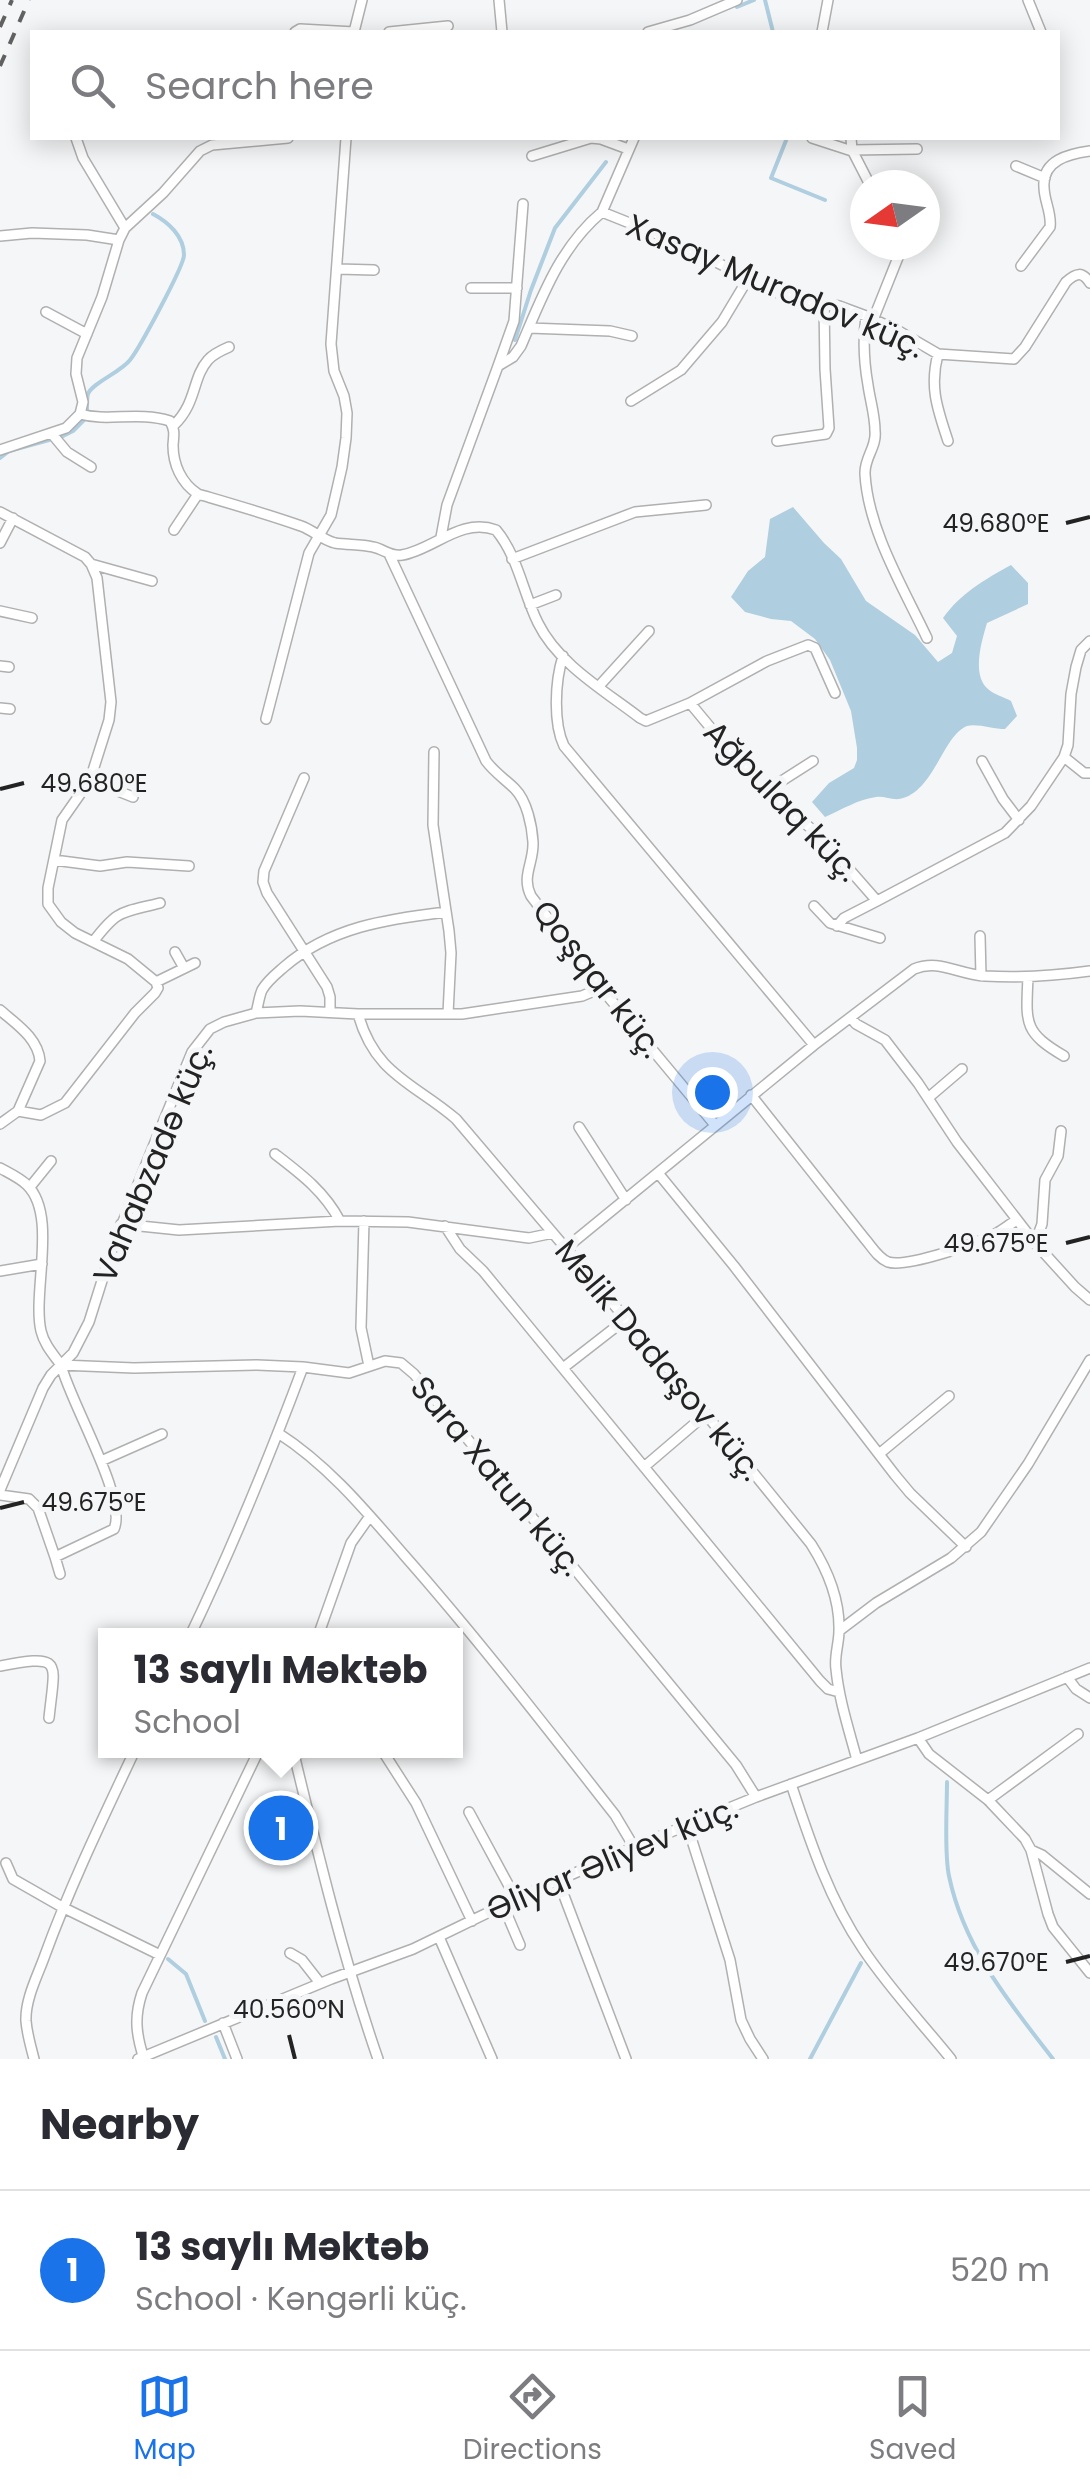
<!DOCTYPE html>
<meta charset="utf-8">
<style>
body{margin:0;font-family:Poppins,sans-serif;background:#f2f2f3;color:#2b2b33}
.compass{position:absolute;left:850px;top:170px;width:90px;height:90px;border-radius:50%;background:#fff;box-shadow:0 5px 25px #0003;rotate:256deg}
.you{position:absolute;left:712px;top:1092px;width:35px;height:35px;margin:-25px;border:8px solid #fff;border-radius:50%;background:#1a73e8;box-shadow:0 0 0 15px #1a73e833}
.badge{display:grid;place-items:center;width:65px;height:65px;border-radius:50%;background:#1a73e8;color:#fff;font-size:32px;font-weight:700}
.pin{position:absolute;translate:-50% -50%;border:5px solid #fff;box-shadow:0 2px 10px #0006}
.popup{position:absolute;left:98px;top:1628px;width:365px;height:130px;box-sizing:border-box;display:grid;place-content:center;border-radius:0px;background:#fff;filter:drop-shadow(0 2px 8px #0005);font-size:32px;white-space:nowrap;color:#7c7c81}
.popup b{font-size:38px;color:#2b2b33}
.popup::after{content:'';position:absolute;left:50%;top:100%;margin-left:-20px;border:20px solid transparent;border-top-color:#fff}
.list{margin:0;padding:0;list-style:none}
h2{display:flex;justify-content:space-between;align-items:center;height:130px;margin:0;padding:0 40px;font-size:42px}
h2 small{font-size:32px;font-weight:400;color:#7c7c81}
.list li{display:grid;grid-template-columns:65px 1fr auto;gap:30px;align-items:center;box-sizing:border-box;height:160px;padding:0 40px;border-top:2px solid #e1e1e2}
.list b{display:block;font-size:38px;white-space:nowrap}
.list p{margin:0;font-size:32px;white-space:nowrap;color:#7c7c81}
.list em{font-size:32px;font-style:normal;color:#7c7c81}
.icon{flex:none;width:55px;height:55px;fill:none;stroke:currentColor;stroke-width:2;stroke-linecap:round;stroke-linejoin:round}
.map{position:relative;flex:none;width:1090px;height:2059px;overflow:hidden}
.search{position:absolute;background:#fff;box-shadow:0 5px 25px #0003;left:30px;right:30px;top:30px;height:110px;display:flex;align-items:center;gap:25px;box-sizing:border-box;padding:0 35px;border-radius:0px;color:#7c7c81;font-size:38px}
.sheet{height:290px;background:#fff}
nav{display:flex;justify-content:space-around;align-items:center;box-sizing:border-box;height:140px;border-top:2px solid #e1e1e2;background:#fff;font-size:28px;color:#7c7c81}
nav a{display:grid;justify-items:center;gap:5px}
nav .on{color:#1a73e8}
.map>svg:first-child{display:block}
.water{fill:#afcedf}
.lines{fill:none;stroke-linecap:round;stroke-linejoin:round}
.stream{stroke:#afcedf;stroke-width:4}
.minor-casing{stroke:#b0b0b1;stroke-width:12}
.minor{stroke:#fff;stroke-width:9}
.rail{stroke:#616162;stroke-width:4;stroke-dasharray:12 12;stroke-linecap:butt}
.ticks{fill:none;stroke:#232324;stroke-width:4}
.labels{text-anchor:middle;stroke-width:10;stroke-linejoin:round;paint-order:stroke}
.street-label{font-size:32px;fill:#232324;stroke:#f5f6f7}
.ticks-label{font-size:25px;text-anchor:middle;fill:#232324;stroke:#f5f6f7;stroke-width:10;stroke-linejoin:round;paint-order:stroke}
</style>
<div class="map">
<svg width="1090" height="2059" viewBox="0 0 1090 2059">
<rect width="100%" height="100%" fill="#f5f6f7"/>
<path class="water" d="M 793,507 L 824,543 L 841,559 L 866,601 L 915,635 L 938,662 L 952,653 L 957,636 L 943,618 C 961,593 984,580 1011,565 L 1028,583 L 1028,604 L 987,623 C 982,640 971,675 988,689 C 993,694 1004,697 1011,701 L 1017,716 L 1005,729 C 994,729 976,723 967,726 C 942,736 934,793 899,799 C 892,800 884,796 876,797 C 859,799 841,810 825,817 L 812,802 L 829,783 L 854,768 L 857,760 L 857,748 L 851,711 L 830,660 L 815,639 L 791,621 L 771,619 L 745,612 L 731,597 L 748,571 L 765,557 L 770,519 Z"/>
<g class="lines">
<path class="stream" d="M 765,0 L 773,32
M 737,7 L 754,0
M 787,138 L 771,178 L 825,200
M 515,340 L 531,290 L 555,228 L 606,162
M 87,410 C 87,409 87,396 88,394 C 92,383 121,372 130,360 C 139,349 184,266 184,255 C 184,236 168,222 153,214
M 61,437 L 73,431 L 84,420
M 0,458 L 9,451 L 49,440
M 947,1782 C 947,1808 944,1853 949,1876 C 964,1948 1009,2002 1053,2059
M 168,1959 L 186,1974 L 205,2021
M 216,2037 L 225,2059
M 810,2059 L 861,1963"/>
<defs>
<path id="minor" d="M 499,0 L 502,32
M 1028,0 L 1041,32
M 295,32 L 300,29 L 354,32
M 354,32 L 362,0
M 389,32 L 448,26
M 648,32 L 690,20 L 737,0
M 822,32 L 828,0
M 76,138 L 83,158 L 125,228
M 812,138 L 852,151
M 851,138 L 852,150 L 870,185
M 852,150 L 917,149
M 532,156 L 591,138 L 601,139 L 628,149
M 1016,166 L 1045,178
M 602,212 L 634,138
M 0,236 L 32,233 L 87,235 L 119,240
M 1021,266 L 1050,227 C 1052,213 1044,201 1044,187 C 1042,160 1069,154 1090,151
M 338,269 L 374,270
M 471,288 L 517,288
M 46,312 L 87,334
M 866,316 C 863,338 864,363 868,385 C 870,400 875,415 875,431 C 877,447 864,458 865,474 C 868,530 904,589 927,638
M 873,320 L 903,245
M 529,328 L 610,331 L 632,336
M 938,354 C 929,388 938,410 948,441
M 498,366 L 514,321 L 523,204
M 631,401 L 681,370 L 722,322 L 749,277
M 80,414 C 108,422 138,411 170,421 C 175,430 174,434 173,445 C 173,464 181,483 198,494 C 232,504 267,514 301,526 C 313,530 322,540 335,543 C 348,545 361,544 373,547 C 384,549 390,557 402,555 C 433,550 461,517 496,530 C 518,556 523,593 538,623 C 558,664 605,691 640,718 L 646,721 L 690,703 L 739,762 L 766,791 L 820,836 L 877,901 L 1005,833 L 1031,806 L 1064,757 L 1068,745 L 1071,694 L 1076,667 L 1081,650 L 1090,641
M 174,425 C 197,403 192,378 208,360 C 213,354 222,350 229,347
M 52,434 L 67,452 L 91,467
M 777,441 L 826,434 L 829,428 L 825,369 L 824,303
M 0,450 L 66,428 L 80,414 L 83,402 L 76,374 L 77,358 L 102,297 L 119,240 L 125,228 L 163,193 L 200,151 L 212,145 L 288,138
M 0,512 L 85,557 L 91,564 L 97,578 L 111,702 L 109,720 L 90,780 L 62,820 L 48,888 L 48,904 L 61,922 L 75,933 L 128,959 L 156,982 L 158,988 L 155,993 L 135,1013 L 65,1103 L 41,1115 L 18,1111 L 0,1124
M 174,530 L 198,494
M 441,537 L 447,505 L 498,366 L 513,357 L 521,346 C 542,297 560,247 602,212 L 672,240 L 786,297 L 839,306 L 866,316 L 895,329 L 938,354 L 1014,359 L 1025,347 L 1066,282 C 1076,273 1082,271 1090,283
M 0,543 L 13,518
M 390,556 L 486,761 C 495,773 505,779 515,789 C 527,801 532,826 533,842 C 534,863 521,876 531,896 L 601,988 L 715,1125
M 512,559 L 635,512 L 706,505
M 91,564 L 152,581
M 530,605 L 556,595
M 0,611 L 32,618
M 563,656 C 555,681 553,723 564,746 L 814,1045
M 0,666 L 9,667
M 599,686 L 649,631
M 690,703 L 767,661 L 808,645 L 815,648 L 835,693
M 0,708 L 10,709
M 266,719 L 309,553 L 331,515 L 342,467 L 346,438 L 347,413 L 344,396 L 334,371 L 331,344 L 346,138
M 434,752 L 433,825 L 449,931 L 451,953 L 448,1014
M 1064,757 L 1084,773 L 1090,773
M 982,761 L 1003,799 L 1019,820
M 304,778 L 264,871 L 263,882 L 267,893 L 327,987 L 330,997 L 330,1011
M 90,780 L 133,797
M 766,791 L 813,761
M 54,860 L 100,866 L 127,862 L 189,866
M 814,906 L 830,923 L 880,938
M 837,926 L 844,918 L 877,901
M 980,936 L 981,976
M 93,942 C 118,909 121,913 160,903
M 175,952 L 184,968
M 1028,977 C 1026,1023 1023,1032 1064,1056
M 156,982 L 195,963
M 0,1010 C 16,1024 38,1038 40,1061 L 18,1111
M 256,1013 C 258,1006 259,997 262,990 C 267,981 276,974 284,967 C 330,927 387,919 446,912
M 358,1014 C 375,1075 414,1083 456,1119 L 688,1392 L 811,1544 C 827,1569 840,1599 839,1631 C 839,1644 834,1656 836,1669 C 839,1700 849,1730 857,1760
M 851,1018 L 856,1024 L 885,1040 L 918,1083 L 957,1142 L 1035,1243 L 1075,1287 L 1090,1300
M 751,1095 L 865,1239 C 872,1247 878,1258 888,1262 C 906,1268 979,1243 997,1233 C 1004,1229 1010,1224 1017,1220
M 928,1098 L 962,1069
M 579,1127 L 626,1200
M 275,1154 C 301,1174 324,1191 340,1221
M 0,1168 C 9,1173 20,1178 27,1185 C 58,1215 32,1292 41,1331 C 44,1344 53,1354 61,1365 L 134,1368 L 257,1365 L 303,1367 L 349,1373 L 385,1361 L 401,1363 L 414,1374 L 736,1765 L 756,1797
M 658,1173 L 734,1266 L 895,1475 L 910,1493 L 966,1547
M 30,1187 L 51,1161
M 364,1221 L 361,1328 L 369,1366
M 121,1224 L 179,1230 L 340,1221 L 408,1222 L 529,1238 L 553,1233
M 445,1226 L 460,1249 L 483,1271 L 820,1681 L 828,1689 L 839,1692
M 1035,1243 L 1042,1224 L 1045,1180 L 1058,1156 L 1061,1131
M 566,1248 L 814,1045 L 914,969 C 939,959 957,974 985,976 C 1021,978 1054,976 1090,971
M 0,1271 L 42,1264
M 563,1368 L 626,1319
M 278,1433 C 328,1465 366,1511 404,1555 C 478,1639 546,1727 615,1815 L 634,1847
M 879,1454 L 949,1396
M 101,1461 L 162,1434
M 644,1467 L 706,1414
M 0,1490 L 43,1388 L 51,1375 L 73,1353 L 89,1322 L 112,1249 L 153,1147 L 192,1052 L 210,1029 L 224,1022 L 256,1013 L 300,1011 L 358,1014 L 462,1014 L 582,996 L 601,988
M 0,1495 L 29,1499 L 38,1508 L 55,1557 L 114,1529 C 128,1499 70,1402 61,1365
M 55,1557 L 60,1574
M 839,1631 L 876,1603 L 951,1558 L 981,1532 L 1028,1464 L 1090,1360
M 190,1636 C 232,1548 269,1458 303,1367
M 318,1636 L 351,1543 L 370,1516
M 0,1666 C 64,1654 55,1660 49,1718
M 1067,1677 L 1076,1689 L 1090,1698
M 918,1738 L 929,1754 L 988,1800 L 1025,1839 L 1031,1850 L 1048,1914 L 1053,1927 L 1090,1973
M 293,1750 C 318,1854 343,1958 378,2059
M 382,1750 L 416,1803 L 472,1921
M 791,1784 C 810,1841 829,1899 863,1949 C 889,1988 922,2023 951,2059
M 988,1800 L 1078,1734
M 469,1812 L 516,1899
M 687,1825 L 730,1960 L 741,2020 L 750,2039 L 763,2059
M 1031,1850 L 1042,1855 L 1090,1894
M 6,1863 L 13,1879 L 62,1907 L 160,1955
M 558,1880 L 626,2059
M 503,1905 L 520,1945
M 439,1937 L 492,2059
M 290,1953 L 302,1960 L 320,1983
M 223,2023 L 237,2059
M 34,2059 C 31,2047 27,2034 26,2021 C 25,1999 38,1975 45,1955 C 71,1884 103,1818 135,1750
M 138,2059 L 331,1979 L 413,1949 L 516,1899 L 634,1847 L 756,1797 L 918,1738 L 1090,1668
M 144,2059 C 136,2034 134,2017 142,1993 L 259,1750"/>
</defs>
<use href="#minor" class="minor-casing"/>
<use href="#minor" class="minor"/>
<path class="rail" d="M 0,27 L 12,0
M 0,66 L 29,0"/>
</g>
<path class="ticks" d="M 1066,523 L 1090,517M 0,789 L 24,783M 1066,1243 L 1090,1237M 0,1508 L 24,1502M 1066,1962 L 1090,1956M 289,2035 L 295,2059"/>
<g class="labels">
<g class="street-label">
<text transform="translate(775 286) rotate(23)" y="11">Xasay Muradov küç.</text>
<text transform="translate(782 801) rotate(46)" y="11">Ağbulaq küç.</text>
<text transform="translate(598 979) rotate(52)" y="11">Qoşqar küç.</text>
<text transform="translate(153 1163) rotate(-67)" y="11">Vahabzadə küç.</text>
<text transform="translate(659 1360) rotate(50)" y="11">Məlik Dadaşov küç.</text>
<text transform="translate(497 1476) rotate(50)" y="11">Sara Xatun küç.</text>
<text transform="translate(612 1859) rotate(-23)" y="11">Əliyar Əliyev küç.</text>
</g>
</g>
<g class="ticks-label">
<text x="996" y="532">49.680°E</text>
<text x="94" y="792">49.680°E</text>
<text x="996" y="1252">49.675°E</text>
<text x="94" y="1511">49.675°E</text>
<text x="996" y="1971">49.670°E</text>
<text x="289" y="2018">40.560°N</text>
</g>
</svg>
<svg class="compass" viewBox="-18 -18 36 36"><path d="M0-13l5 13h-10z" fill="#e53935"/><path d="M0 13l5-13h-10z" fill="#7c7c81"/></svg>
<div class="you"></div>
<div class="pin badge" style="left:281px;top:1828px">1</div>
<div class="popup"><b>13 saylı Məktəb</b>School</div>
<div class="search"><svg class="icon" aria-label="search" viewBox="0 0 24 24"><circle cx="10" cy="10" r="6"/><path d="M15 15l6 6"/></svg>Search here</div>
</div>
<section class="sheet">
<h2>Nearby<small></small></h2>
<ul class="list">
<li><span class="badge">1</span><div><b>13 saylı Məktəb</b><p>School · Kəngərli küç.</p></div><em>520 m</em></li>
</ul>
</section>
<nav>
<a class="on"><svg class="icon" aria-label="map" viewBox="0 0 24 24"><path d="M3 6l6-2 6 2 6-2v14l-6 2-6-2-6 2zM9 4v14M15 6v14"/></svg>Map</a>
<a><svg class="icon" aria-label="directions" viewBox="0 0 24 24"><path d="M12 3l9 9-9 9-9-9zM9 14v-3h6M13 9l2 2-2 2"/></svg>Directions</a>
<a><svg class="icon" aria-label="saved" viewBox="0 0 24 24"><path d="M7 4h10v16l-5-4-5 4z"/></svg>Saved</a>
</nav>
